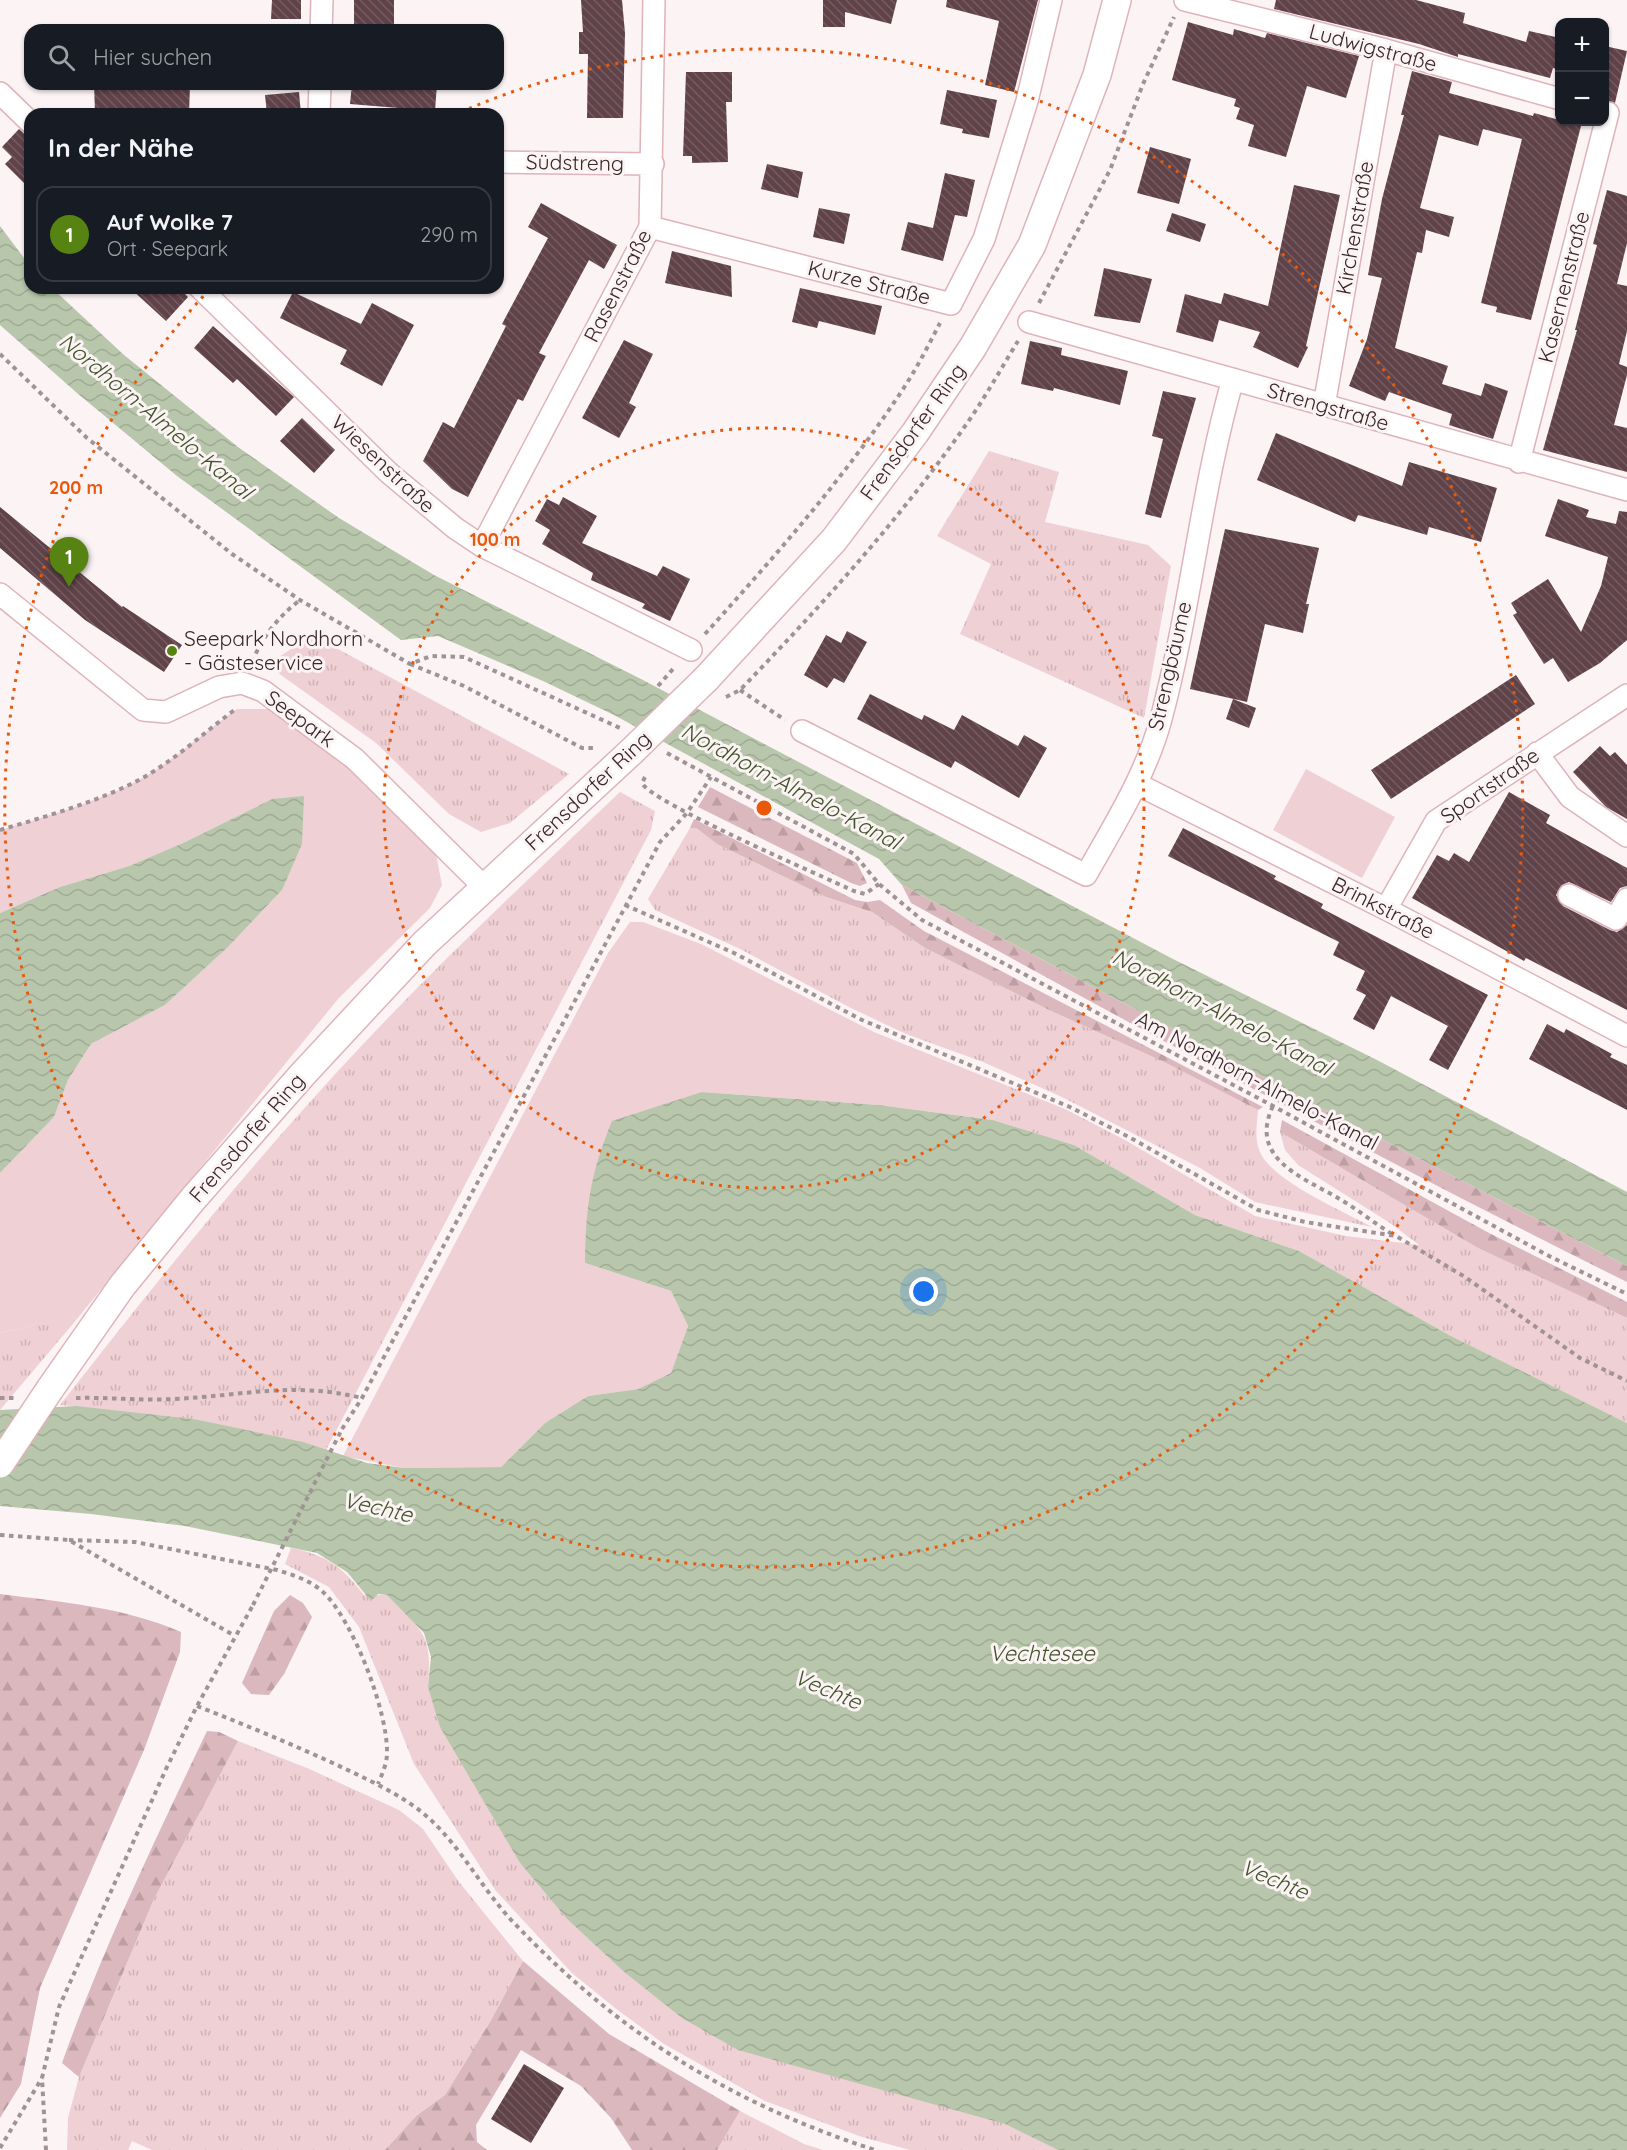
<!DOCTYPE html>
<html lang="de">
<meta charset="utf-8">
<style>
body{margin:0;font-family:Quicksand,sans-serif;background:#20242c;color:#f1f3f6}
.controls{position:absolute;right:18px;top:18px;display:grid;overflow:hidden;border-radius:12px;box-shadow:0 2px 4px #0004}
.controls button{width:54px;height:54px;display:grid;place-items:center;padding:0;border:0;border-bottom:2px solid #363941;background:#171b24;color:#f1f3f6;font:30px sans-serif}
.you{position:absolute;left:924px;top:1292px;width:21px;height:21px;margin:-15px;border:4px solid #fff;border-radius:50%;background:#1a73e8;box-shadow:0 0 0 9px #1a73e833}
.badge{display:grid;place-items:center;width:39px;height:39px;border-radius:50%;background:#568311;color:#fff;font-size:20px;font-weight:700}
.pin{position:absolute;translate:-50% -50px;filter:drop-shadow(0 2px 3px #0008)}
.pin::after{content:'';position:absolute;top:32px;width:21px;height:18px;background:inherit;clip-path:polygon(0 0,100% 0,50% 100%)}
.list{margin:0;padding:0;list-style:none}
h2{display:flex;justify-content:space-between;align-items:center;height:78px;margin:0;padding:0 24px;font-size:26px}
h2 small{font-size:20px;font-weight:400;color:#9ea1a6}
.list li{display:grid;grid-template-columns:39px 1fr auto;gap:18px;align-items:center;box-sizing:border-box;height:96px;margin:0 12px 12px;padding:0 12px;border:2px solid #363941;border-radius:18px}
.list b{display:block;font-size:22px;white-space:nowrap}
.list p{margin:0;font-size:20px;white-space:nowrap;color:#9ea1a6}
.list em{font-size:20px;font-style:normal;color:#9ea1a6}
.icon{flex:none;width:33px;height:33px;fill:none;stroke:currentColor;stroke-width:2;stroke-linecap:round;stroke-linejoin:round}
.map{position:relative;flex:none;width:1627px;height:2150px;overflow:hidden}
.search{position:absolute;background:#171b24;box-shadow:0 2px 4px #0004;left:24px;top:24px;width:480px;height:66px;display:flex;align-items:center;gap:15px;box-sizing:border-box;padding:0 21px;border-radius:18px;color:#9ea1a6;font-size:22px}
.panel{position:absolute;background:#171b24;box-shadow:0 2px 4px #0004;left:24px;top:108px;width:480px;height:186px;border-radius:18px}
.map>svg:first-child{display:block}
.grass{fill:url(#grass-tufts)}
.forest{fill:url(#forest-firs)}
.park{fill:#efd0d4}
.water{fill:url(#water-waves)}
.building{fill:url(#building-back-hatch)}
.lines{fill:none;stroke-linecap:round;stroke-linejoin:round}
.minor-casing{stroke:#deb3b9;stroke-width:24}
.tertiary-casing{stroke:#deb3b9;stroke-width:30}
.path{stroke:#a09395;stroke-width:4;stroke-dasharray:4.5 4.5;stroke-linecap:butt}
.minor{stroke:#fff;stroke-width:21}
.tertiary{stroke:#fff;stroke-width:27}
.tertiary-bridge-casing{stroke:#deb3b9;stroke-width:30;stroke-linecap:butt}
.path-bridge{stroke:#a09395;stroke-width:4;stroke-dasharray:4.5 4.5;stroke-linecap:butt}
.tertiary-bridge{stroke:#fff;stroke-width:27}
.ring{fill:none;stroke:#e8590c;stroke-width:3;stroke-dasharray:3 6}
.poi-dot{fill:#568311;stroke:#fcf3f4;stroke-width:2}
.labels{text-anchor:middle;stroke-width:6;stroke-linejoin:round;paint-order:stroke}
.street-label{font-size:21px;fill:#372729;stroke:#fcf3f4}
.poi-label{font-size:21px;fill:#372729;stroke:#fcf3f4;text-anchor:start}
.water-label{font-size:22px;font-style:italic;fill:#41552b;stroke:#fcf3f4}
.centre{fill:#e8590c;stroke:#fcf3f4;stroke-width:3}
.ring-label{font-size:18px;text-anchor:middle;font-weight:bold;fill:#e8590c;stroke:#fcf3f4;stroke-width:6;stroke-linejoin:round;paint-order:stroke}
</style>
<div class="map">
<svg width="1627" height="2150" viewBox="0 0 1627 2150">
<defs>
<pattern id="grass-tufts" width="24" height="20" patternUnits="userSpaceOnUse" patternTransform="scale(1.5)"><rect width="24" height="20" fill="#efd0d4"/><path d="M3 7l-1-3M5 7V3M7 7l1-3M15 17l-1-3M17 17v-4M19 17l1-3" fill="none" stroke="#ceb3b6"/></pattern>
<pattern id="forest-firs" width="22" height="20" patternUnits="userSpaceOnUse" patternTransform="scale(1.5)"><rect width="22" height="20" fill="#dbb8bd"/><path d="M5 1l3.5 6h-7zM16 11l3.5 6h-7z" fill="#bd9ea2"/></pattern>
<pattern id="water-waves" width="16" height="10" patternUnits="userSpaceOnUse" patternTransform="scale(1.5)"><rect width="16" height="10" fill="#b8c7ac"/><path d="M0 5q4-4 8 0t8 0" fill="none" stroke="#9fab94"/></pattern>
<pattern id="building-back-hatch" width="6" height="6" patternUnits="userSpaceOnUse" patternTransform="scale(1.5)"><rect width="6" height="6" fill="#604348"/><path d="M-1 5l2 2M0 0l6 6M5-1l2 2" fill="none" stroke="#745c60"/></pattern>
</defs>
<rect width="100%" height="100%" fill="#fcf3f4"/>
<path class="grass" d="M 989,451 L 1059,472 L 1045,522 L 1148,545 L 1171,566 L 1144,718 L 960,634 L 991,564 L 937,536 Z
M 312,635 L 569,774 L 510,823 L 481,832 L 449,814 L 376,743 L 267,665 Z
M 620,792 L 655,811 L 651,830 L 326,1450 L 194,1419 L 60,1405 C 158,1280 258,1155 367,1040 C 448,954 535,873 620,792 Z
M 690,828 L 696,828 L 717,844 L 826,897 L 872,912 L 925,948 L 1051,1011 L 1162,1061 L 1258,1110 C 1257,1124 1254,1139 1260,1152 C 1272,1181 1343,1211 1372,1227 L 1255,1202 L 1200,1168 L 1062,1097 L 983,1062 L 906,1034 L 849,1007 L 740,949 L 655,910 L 648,899 Z
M 1008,1086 L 1065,1109 L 1125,1140 L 1255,1216 L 1346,1236 L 1419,1245 L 1390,1223 L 1298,1165 L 1285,1150 L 1280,1132 L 1478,1248 L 1627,1318 L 1627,1423 L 1451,1336 L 1299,1251 L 1195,1215 L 1074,1145 L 993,1120 Z
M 35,1325 L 72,1325 L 0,1410 L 0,1333 Z
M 291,1548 C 326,1555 342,1566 364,1595 L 387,1595 C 422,1630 433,1634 428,1687 L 520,1863 L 567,1919 L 623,1971 L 1005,2124 L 1058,2150 L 910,2150 L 862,2137 L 765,2101 L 664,2044 L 615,2008 L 572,1973 L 496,1891 L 414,1764 L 359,1627 L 329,1587 L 285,1564 Z
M 238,1741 L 307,1768 L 399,1810 L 423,1829 L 459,1882 L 523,1961 L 490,2022 L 445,2095 L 416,2116 L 385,2150 L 152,2150 L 132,2141 L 128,2150 L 67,2150 L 68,2118 L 79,2077 L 154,1899 Z
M 740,2111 L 804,2144 L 823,2150 L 717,2150 Z"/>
<path class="forest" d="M 710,787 L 857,863 L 867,883 L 860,886 L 851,883 L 698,807 Z
M 694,819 L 855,900 L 867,902 L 880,900 L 924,931 L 1263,1107 L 1258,1110 L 1162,1061 L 1051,1011 L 925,948 L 872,912 L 826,897 L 717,844 L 696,828 L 690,828 Z
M 902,885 L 1317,1106 L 1627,1266 L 1627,1282 C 1385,1162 1147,1033 911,903 Z
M 1282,1120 L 1491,1234 L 1627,1302 L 1627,1318 L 1478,1248 L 1280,1132 Z
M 0,1594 C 61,1602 124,1607 181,1632 L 180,1652 L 144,1750 L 40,1988 L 21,2084 L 0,2118 Z
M 290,1595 L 303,1603 L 312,1617 L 284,1674 L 269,1695 L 251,1694 L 242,1683 L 274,1611 Z
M 207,1731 L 219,1732 L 238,1741 L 154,1899 L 79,2077 L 62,2063 C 102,1950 155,1840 207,1731 Z
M 523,1961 L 609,2034 L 740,2111 L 717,2150 L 632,2150 L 611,2118 L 581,2086 L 521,2050 L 476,2125 L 477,2142 L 487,2150 L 385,2150 L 416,2116 L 445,2095 L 490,2022 Z"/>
<path class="park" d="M 237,709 L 273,709 L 335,756 L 421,832 L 436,854 L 442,885 L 430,908 L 338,999 L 72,1325 L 35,1325 L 0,1333 L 0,1173 L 54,1117 L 68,1080 L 91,1044 L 165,1005 L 228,947 L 282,890 L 272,799 L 183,843 L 129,866 L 60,887 L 0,913 L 0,830 C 44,817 90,804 131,784 C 170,765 202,733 237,709 Z
M 1306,769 L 1395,817 L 1362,878 L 1273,830 Z
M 630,922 L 643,922 L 701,944 L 874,1032 L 1008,1086 L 993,1120 L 879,1105 L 702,1092 L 585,1263 L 671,1291 L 688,1326 L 671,1373 L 638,1389 L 588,1396 L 545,1423 L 501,1467 L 404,1468 L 343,1456 L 608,953 Z"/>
<path class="water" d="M 0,226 L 30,266 L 30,288 L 52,288 L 124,355 L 238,447 L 339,518 L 434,575 L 641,679 L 1173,959 L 1377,1060 L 1627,1192 L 1627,1266 L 1317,1106 L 902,885 L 879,859 L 614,715 L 543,681 L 438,636 L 401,640 L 177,476 L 77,393 L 0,325 Z
M 304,796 L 302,844 L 282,890 L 228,947 L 165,1005 L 91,1044 L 68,1080 L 54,1117 L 0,1173 L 0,913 L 60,887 L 129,866 L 183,843 L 272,799 Z
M 702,1092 L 879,1105 L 993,1120 L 1074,1145 L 1195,1215 L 1299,1251 L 1451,1336 L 1627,1423 L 1627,2150 L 1058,2150 L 1005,2124 L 738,2050 L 682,2018 L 623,1971 L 567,1919 L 520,1863 L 440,1727 L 428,1687 L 431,1657 L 424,1633 L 387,1595 L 378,1594 L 371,1601 L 347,1572 L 317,1553 L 185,1526 L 91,1514 L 0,1506 L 0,1410 L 76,1406 L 194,1419 L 303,1442 L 367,1463 L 404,1468 L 501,1467 L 545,1423 L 588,1396 L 638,1389 L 671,1373 L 688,1326 L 671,1291 L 585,1263 C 586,1205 590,1175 612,1121 Z"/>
<path class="building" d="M 272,0 L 301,0 L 301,19 L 271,19 Z
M 354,0 L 394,0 L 394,26 L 354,27 Z
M 581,0 L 622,0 L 625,33 L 623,118 L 587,118 L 588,54 L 579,54 L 579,32 L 583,32 Z
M 823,0 L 897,0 L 891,24 L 845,12 L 845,27 L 823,27 Z
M 947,0 L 1038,0 L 1014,92 L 985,85 L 999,21 L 946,7 Z
M 1276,0 L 1416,0 L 1465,13 L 1463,23 L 1526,42 L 1529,31 L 1560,38 L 1560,70 L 1553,68 L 1550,78 L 1458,54 L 1458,57 L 1419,44 L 1274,9 Z
M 1188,22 L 1233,35 L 1234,29 L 1265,38 L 1267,33 L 1359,56 L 1346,98 L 1307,86 L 1286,157 L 1248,146 L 1254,125 L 1236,119 L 1240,108 L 1234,106 L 1236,99 L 1172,80 Z
M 1605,46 L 1627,51 L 1615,103 L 1605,101 Z
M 1412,71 L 1452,82 L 1449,93 L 1533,116 L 1534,113 L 1581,126 L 1531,320 L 1496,312 L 1497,307 L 1481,303 L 1522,139 L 1483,129 L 1478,146 L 1439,135 L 1420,208 L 1454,217 L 1449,237 L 1426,230 L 1422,253 L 1417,252 L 1395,348 L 1448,366 L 1442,384 L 1481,396 L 1485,383 L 1508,391 L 1493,439 L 1449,425 L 1452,414 L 1389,392 L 1385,401 L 1349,386 L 1367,339 L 1382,278 L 1368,275 L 1382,199 L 1404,115 L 1401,115 Z
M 686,72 L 732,72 L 732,102 L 726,102 L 728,162 L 692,163 L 692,156 L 683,156 Z
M 94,84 L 190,86 L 189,114 L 161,114 L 161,111 L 95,113 Z
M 352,84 L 437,84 L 435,111 L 350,104 Z
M 947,90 L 997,100 L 989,138 L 962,133 L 963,129 L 940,124 Z
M 299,92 L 301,114 L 267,114 L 265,95 Z
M 19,129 L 30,139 L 30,189 L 5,164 L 12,157 L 2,147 Z
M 1150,147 L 1191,159 L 1179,204 L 1137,193 Z
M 767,164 L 803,172 L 798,198 L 761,189 Z
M 945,173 L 975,180 L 967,217 L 955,215 L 943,261 L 901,250 L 908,222 L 933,228 Z
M 1294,185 L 1340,195 L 1306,346 L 1308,347 L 1298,368 L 1253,347 L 1260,332 L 1219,320 L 1213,342 L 1176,332 L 1185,294 L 1221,304 L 1224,293 L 1268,306 Z
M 1607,190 L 1627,196 L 1627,243 L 1617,284 L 1627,286 L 1627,331 L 1619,364 L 1627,367 L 1627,375 L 1614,425 L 1627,428 L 1627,472 L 1543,450 L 1577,330 L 1575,330 L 1597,245 L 1593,244 Z
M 541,203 L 617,245 L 604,269 L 589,260 L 539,353 L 546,356 L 537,373 L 523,401 L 518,399 L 468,497 L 452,489 L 423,461 L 443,422 L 454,428 L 506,326 L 502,324 L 548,238 L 528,227 Z
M 819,208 L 850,214 L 844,244 L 813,237 Z
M 1172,213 L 1206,224 L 1200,242 L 1166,231 Z
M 672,251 L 731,266 L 732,297 L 665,283 Z
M 1104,268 L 1152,279 L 1140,323 L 1094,316 Z
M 130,288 L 179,288 L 188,297 L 166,321 Z
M 800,288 L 882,306 L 875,335 L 819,321 L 817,328 L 792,322 Z
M 293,292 L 361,324 L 372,303 L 414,325 L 382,386 L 340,364 L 347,350 L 280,318 Z
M 213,326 L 294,397 L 276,416 L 237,379 L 233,383 L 194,348 Z
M 624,340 L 653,354 L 629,403 L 636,407 L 619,438 L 582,418 Z
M 1030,341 L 1062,348 L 1061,355 L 1128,371 L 1120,405 L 1054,388 L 1053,391 L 1021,384 Z
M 1163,391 L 1196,398 L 1161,518 L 1145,514 L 1163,439 L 1152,436 Z
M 302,418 L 335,450 L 314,473 L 280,441 Z
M 1276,433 L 1402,486 L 1409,462 L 1497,488 L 1481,542 L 1429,527 L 1427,535 L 1358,515 L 1355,522 L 1257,480 Z
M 563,497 L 597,516 L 582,543 L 657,576 L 663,566 L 690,579 L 670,621 L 642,608 L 645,604 L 591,580 L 593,573 L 542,544 L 550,530 L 535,521 L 547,499 L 559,505 Z
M 1558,499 L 1589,510 L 1586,517 L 1616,524 L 1619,511 L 1627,512 L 1627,640 L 1600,663 L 1568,682 L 1553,658 L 1544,664 L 1513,615 L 1517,613 L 1511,603 L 1548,579 L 1581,632 L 1601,586 L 1608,557 L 1545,536 Z
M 0,507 L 122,607 L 123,606 L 182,645 L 164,672 L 85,620 L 0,548 Z
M 1225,529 L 1319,548 L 1306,604 L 1309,604 L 1303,633 L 1265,624 L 1247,702 L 1190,689 Z
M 847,631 L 867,642 L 844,683 L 834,678 L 827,688 L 804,675 L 826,635 L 841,643 Z
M 1516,675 L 1535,704 L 1391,799 L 1371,770 Z
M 870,694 L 922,720 L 924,715 L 954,730 L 962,715 L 1018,746 L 1024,735 L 1047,748 L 1019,798 L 955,761 L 951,768 L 857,719 Z
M 1233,699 L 1256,708 L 1249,728 L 1226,719 Z
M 1600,746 L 1610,756 L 1615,752 L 1627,765 L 1627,819 L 1606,807 L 1573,772 Z
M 1509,792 L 1550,815 L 1546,823 L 1627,868 L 1627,886 L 1620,888 L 1611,902 L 1569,882 L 1562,885 L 1556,895 L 1563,906 L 1610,930 L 1617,932 L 1627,925 L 1627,1010 L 1526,958 L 1524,961 L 1412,898 L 1437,855 L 1449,861 L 1454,853 L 1469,862 Z
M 1183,828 L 1276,876 L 1274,879 L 1323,904 L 1321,908 L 1488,995 L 1448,1070 L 1429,1060 L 1448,1026 L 1391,996 L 1374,1030 L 1353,1019 L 1366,995 L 1356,990 L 1365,971 L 1333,955 L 1339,942 L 1168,856 Z
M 1547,1024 L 1564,1033 L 1566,1029 L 1612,1054 L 1610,1057 L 1627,1065 L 1627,1110 L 1529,1059 Z
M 524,2064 L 564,2088 L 531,2143 L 491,2119 Z"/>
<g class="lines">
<defs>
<path id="minor" d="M 1185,0 L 1386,50 L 1560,99
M 321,30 L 322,0
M 0,93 L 30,122
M 319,114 L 320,84
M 498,162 L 653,164
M 650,227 L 951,304 L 984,239 L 1027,101 L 1051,0
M 200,288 L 389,473 L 455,528 L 482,546 L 691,650
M 1029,322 L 1627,490
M 1324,406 L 1386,50
M 1519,462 L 1608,113
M 482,546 L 650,227 L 654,0
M 0,594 L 143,710 L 166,712 L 219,687 L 242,683 L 263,691 L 355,759 L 484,887
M 802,731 L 1086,875 C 1114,825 1146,775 1161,719 C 1191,607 1201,490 1233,379
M 1537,753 L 1570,797 L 1627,836
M 1137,784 L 1386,909 L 1627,1036
M 1569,895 L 1616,919 L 1627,899
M 1386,909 L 1436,821 L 1627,695"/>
<path id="tertiary" d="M 706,679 L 834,540 L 915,433 L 973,347 L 1032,245 L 1097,75 L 1117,0
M 50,1389 L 122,1286 L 193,1199 L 303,1074 L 424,944 L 631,752"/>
</defs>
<use href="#minor" class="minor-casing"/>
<use href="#tertiary" class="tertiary-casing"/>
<path class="path" d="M 1039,303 L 1110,170 L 1143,84 L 1174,17
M 0,354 L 87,438 L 232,554 L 300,600 L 410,664 L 431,656 L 464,657 L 620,728
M 705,634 C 776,555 847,475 905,386 C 918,366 929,344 940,323
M 252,662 C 263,636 278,617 300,600
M 410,664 L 464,686 L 582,748 L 596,748
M 740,690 L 785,720
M 726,697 L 740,690 C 823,604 902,517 970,419 C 987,394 1002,367 1018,341
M 667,753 L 854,854 L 879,884 L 922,920 L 1273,1106 L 1549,1256 L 1627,1294
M 645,777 L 642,783 C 650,802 824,877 854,891 L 865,894 L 879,884
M 0,830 C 44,817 90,804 131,784 C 170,765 202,734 237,708
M 625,905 L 734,953 L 862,1020 L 1070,1107 L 1129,1137 L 1258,1210 L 1305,1222 L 1396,1236 L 1465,1277 L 1580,1358 L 1627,1381
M 1273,1106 C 1248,1158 1302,1177 1338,1198 C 1357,1209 1374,1223 1392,1234
M 0,1398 L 14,1398
M 76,1398 C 108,1397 141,1401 173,1399 C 242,1396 292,1381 362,1398
M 342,1429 L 362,1398 L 660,842 L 687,813 L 711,777
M 0,1535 L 69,1540 L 235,1636
M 69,1540 L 135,1542 L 277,1570 C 293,1575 310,1580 323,1592 C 353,1620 388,1712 387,1753 C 387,1764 382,1774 378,1784
M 197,1706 C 243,1724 289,1743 335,1764 C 362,1777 390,1789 415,1807 C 457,1837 479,1887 515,1924 C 620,2034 730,2103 875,2150
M 0,2148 L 42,2078
M 46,2150 L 42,2078 L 59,2007 L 166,1769 L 197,1706 L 253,1605"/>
<use href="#minor" class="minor"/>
<use href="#tertiary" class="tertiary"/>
<defs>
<path id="tertiary-bridge" d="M 631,752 L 706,679
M 0,1464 L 50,1389"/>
</defs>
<use href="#tertiary-bridge" class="tertiary-bridge-casing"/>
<path class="path-bridge" d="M 658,686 L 673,669
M 253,1605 L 342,1429"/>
<use href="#tertiary-bridge" class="tertiary-bridge"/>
</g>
<g class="ring">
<circle cx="764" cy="808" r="380"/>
<path d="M461 112A759 759 0 1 1 209 290"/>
</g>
<circle class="poi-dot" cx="172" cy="651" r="6"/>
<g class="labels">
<g class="street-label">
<text transform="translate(1373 48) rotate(15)" y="7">Ludwigstraße</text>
<text transform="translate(575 163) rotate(1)" y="7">Südstreng</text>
<text transform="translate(1355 228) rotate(-80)" y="7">Kirchenstraße</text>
<text transform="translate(869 283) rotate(14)" y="7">Kurze Straße</text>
<text transform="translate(618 286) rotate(-63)" y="7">Rasenstraße</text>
<text transform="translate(1564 287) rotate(-76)" y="7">Kasernenstraße</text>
<text transform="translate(1328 407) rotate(16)" y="7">Strengstraße</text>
<text transform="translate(913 432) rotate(-54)" y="7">Frensdorfer Ring</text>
<text transform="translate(383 464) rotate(43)" y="7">Wiesenstraße</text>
<text transform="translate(1170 666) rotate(-77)" y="7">Strengbäume</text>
<text transform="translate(300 719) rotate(36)" y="7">Seepark</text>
<text transform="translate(1490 786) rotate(-35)" y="7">Sportstraße</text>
<text transform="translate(588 791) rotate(-43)" y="7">Frensdorfer Ring</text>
<text transform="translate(1383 908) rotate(27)" y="7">Brinkstraße</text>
<text transform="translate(1257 1081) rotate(28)" y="7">Am Nordhorn-Almelo-Kanal</text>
<text transform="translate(247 1138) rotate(-49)" y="7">Frensdorfer Ring</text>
</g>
<g class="poi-label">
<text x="184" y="646">Seepark Nordhorn<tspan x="184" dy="24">- Gästeservice</tspan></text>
</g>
<g class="water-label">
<text transform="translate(156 416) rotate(40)" y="8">Nordhorn-Almelo-Kanal</text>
<text transform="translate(791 786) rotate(28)" y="8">Nordhorn-Almelo-Kanal</text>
<text transform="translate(1222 1012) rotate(28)" y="8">Nordhorn-Almelo-Kanal</text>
<text transform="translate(378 1507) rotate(13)" y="8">Vechte</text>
<text x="1042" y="1661">Vechtesee</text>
<text transform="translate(828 1689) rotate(23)" y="8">Vechte</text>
<text transform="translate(1275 1879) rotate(23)" y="8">Vechte</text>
</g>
</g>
<circle cx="764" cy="808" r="9" class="centre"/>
<g class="ring-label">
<text x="76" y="494">200 m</text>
<text x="495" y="546">100 m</text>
</g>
</svg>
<div class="controls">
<button>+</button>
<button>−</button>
</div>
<div class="you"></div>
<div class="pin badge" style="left:69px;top:587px">1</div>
<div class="search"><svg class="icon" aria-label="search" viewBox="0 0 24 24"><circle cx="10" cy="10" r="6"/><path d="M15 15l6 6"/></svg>Hier suchen</div>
<section class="panel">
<h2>In der Nähe<small></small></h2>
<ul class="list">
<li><span class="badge">1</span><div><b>Auf Wolke 7</b><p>Ort · Seepark</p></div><em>290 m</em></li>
</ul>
</section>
</div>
